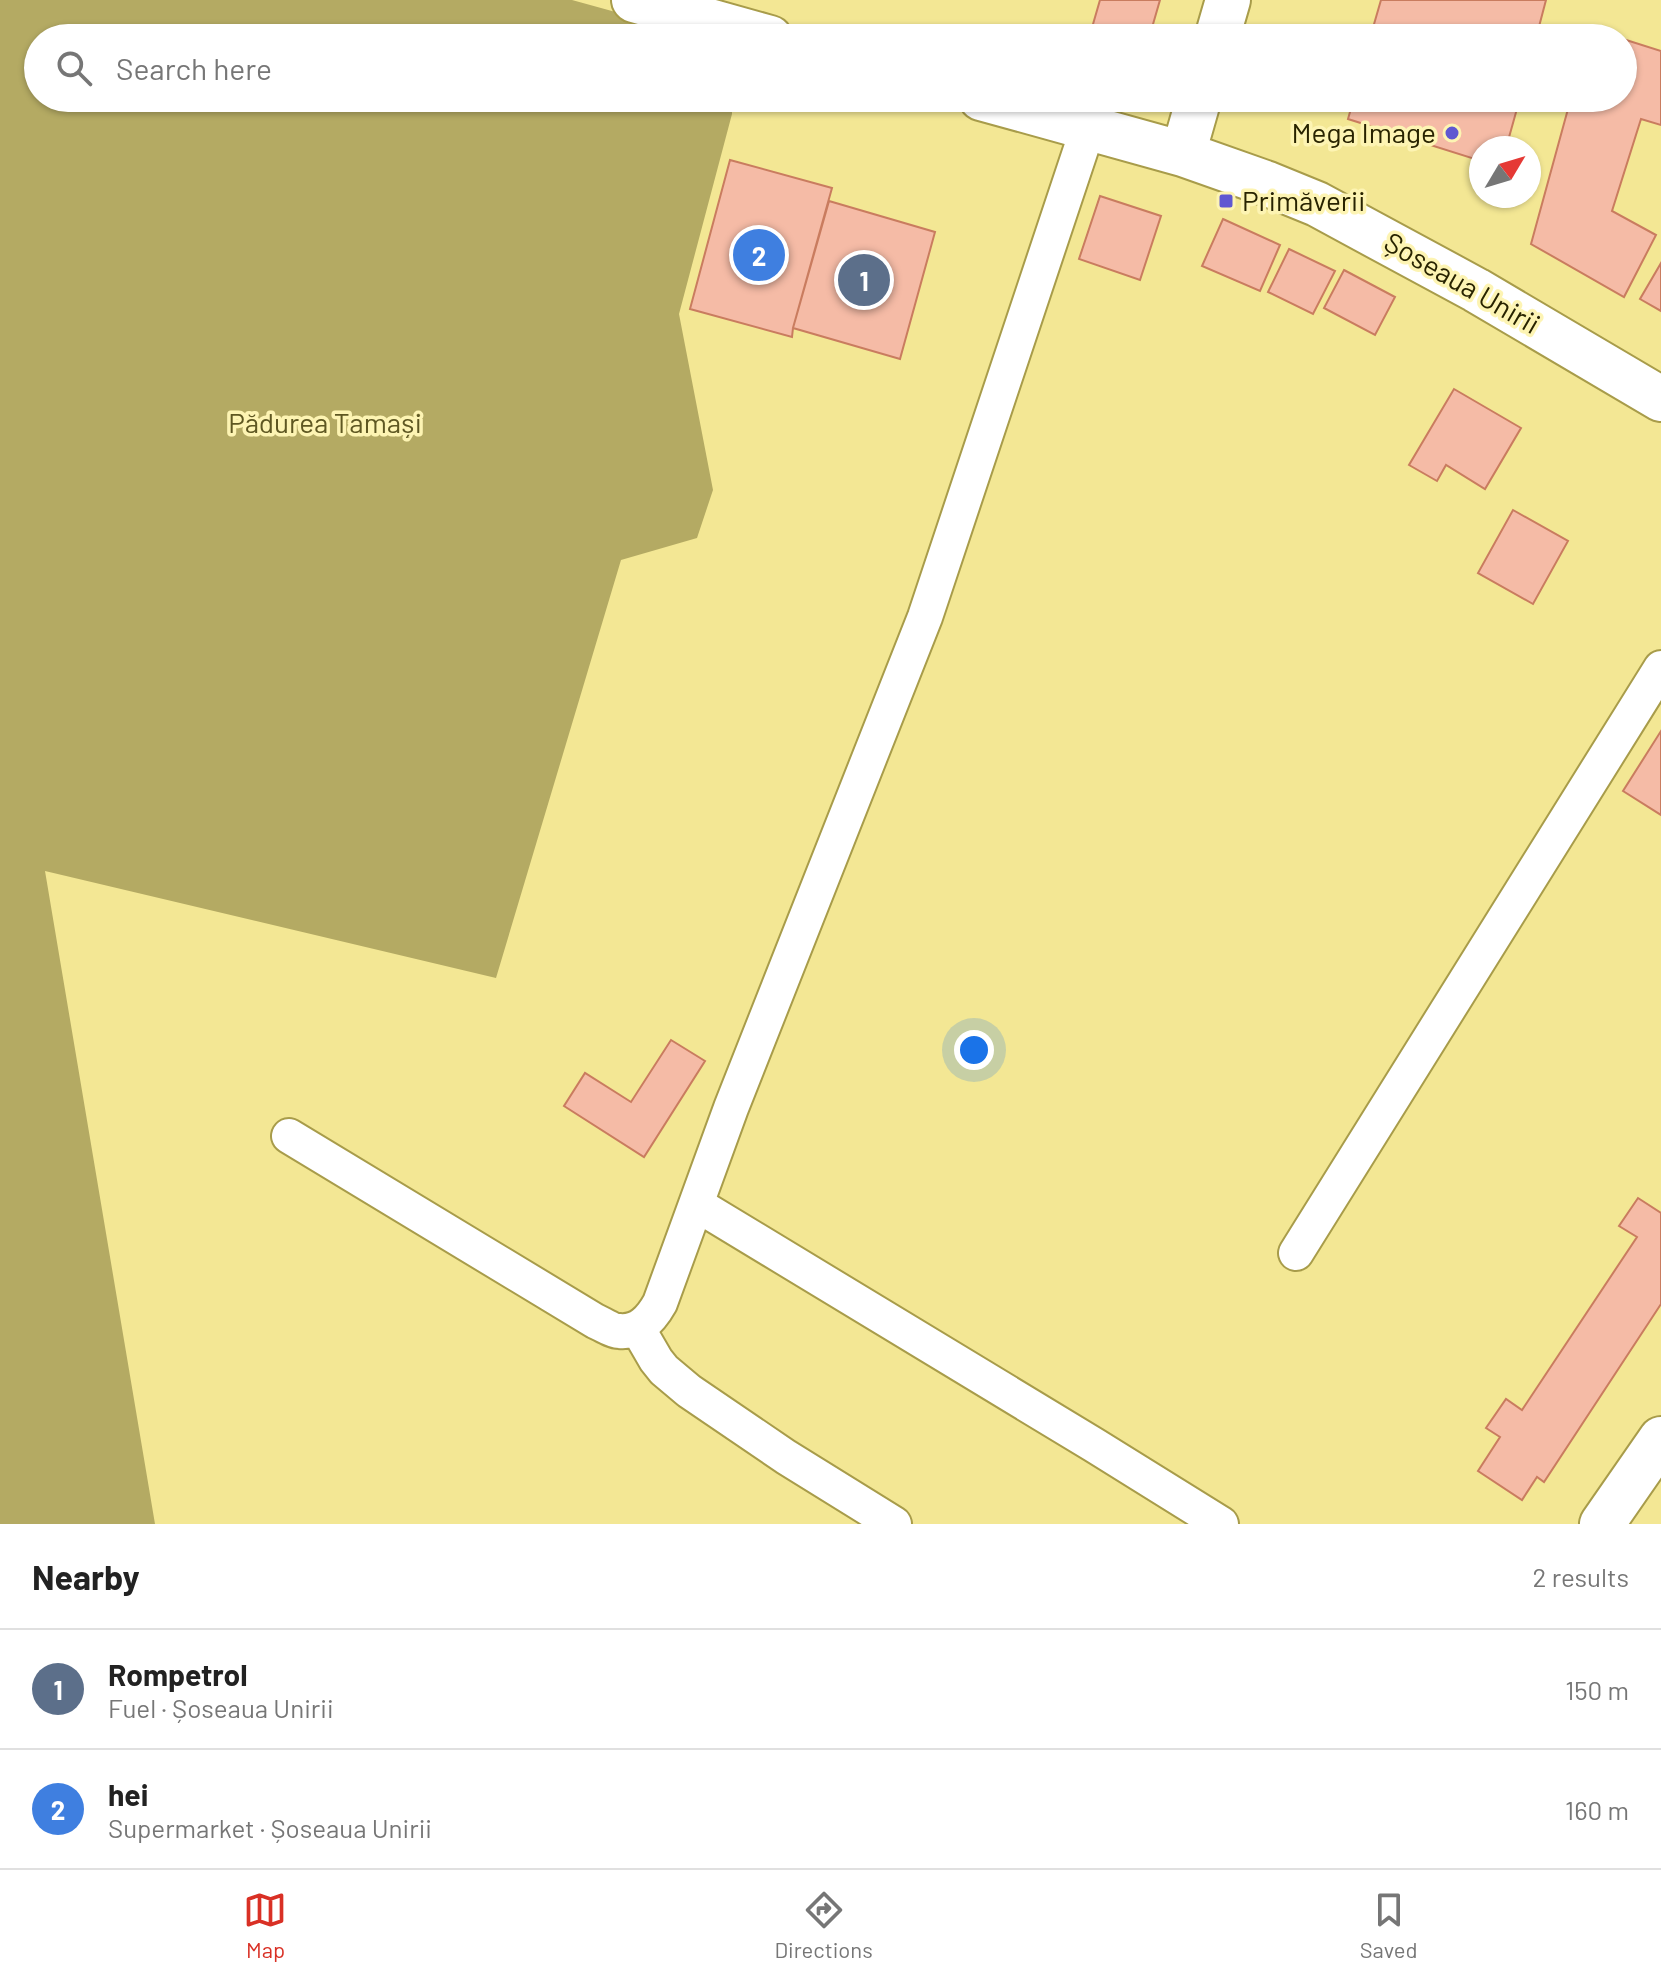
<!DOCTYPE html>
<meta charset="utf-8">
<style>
body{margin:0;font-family:Barlow,sans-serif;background:#f6f6f6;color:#222}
.compass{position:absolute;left:1469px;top:136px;width:72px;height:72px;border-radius:50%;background:#fff;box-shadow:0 2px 6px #0004;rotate:52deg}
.you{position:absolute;left:974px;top:1050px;width:28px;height:28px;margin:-20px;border:6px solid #fff;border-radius:50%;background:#1a73e8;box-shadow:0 0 0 12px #1a73e833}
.badge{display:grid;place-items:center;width:52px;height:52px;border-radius:50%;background:#d93025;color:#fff;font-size:26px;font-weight:700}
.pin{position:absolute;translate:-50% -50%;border:4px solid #fff;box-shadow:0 2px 8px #0006}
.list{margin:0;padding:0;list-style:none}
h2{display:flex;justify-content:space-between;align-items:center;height:104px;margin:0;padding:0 32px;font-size:34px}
h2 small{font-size:26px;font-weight:400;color:#767676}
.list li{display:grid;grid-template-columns:52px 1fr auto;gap:24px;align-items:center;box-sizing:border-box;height:120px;padding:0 32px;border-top:2px solid #e0e0e0}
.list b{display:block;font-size:30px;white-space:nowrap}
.list p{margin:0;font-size:26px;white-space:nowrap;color:#767676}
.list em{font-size:26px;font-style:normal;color:#767676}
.icon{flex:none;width:44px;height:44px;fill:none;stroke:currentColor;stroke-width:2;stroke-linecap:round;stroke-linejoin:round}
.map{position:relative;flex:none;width:1661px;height:1524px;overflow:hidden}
.search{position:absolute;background:#fff;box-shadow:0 2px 6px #0004;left:24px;right:24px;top:24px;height:88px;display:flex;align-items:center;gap:20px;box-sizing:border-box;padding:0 28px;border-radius:44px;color:#767676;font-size:30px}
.sheet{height:344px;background:#fff}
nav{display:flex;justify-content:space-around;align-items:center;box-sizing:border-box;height:112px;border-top:2px solid #e0e0e0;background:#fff;font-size:22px;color:#767676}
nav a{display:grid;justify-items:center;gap:4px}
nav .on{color:#d93025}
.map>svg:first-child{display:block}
.forest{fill:#b4aa63}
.building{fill:#f5bba6;stroke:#c97c5f;stroke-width:2}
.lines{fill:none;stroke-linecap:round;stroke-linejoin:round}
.street-casing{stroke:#a89c4a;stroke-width:38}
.secondary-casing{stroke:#a89c4a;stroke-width:48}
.street{stroke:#fff;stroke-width:34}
.secondary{stroke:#fff;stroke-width:44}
.poi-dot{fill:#6058d1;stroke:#fdf4b3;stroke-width:3}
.labels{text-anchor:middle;stroke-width:7;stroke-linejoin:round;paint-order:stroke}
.poi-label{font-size:28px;fill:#282300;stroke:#fdf4b3;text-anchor:end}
.street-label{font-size:28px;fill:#282300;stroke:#fdf4b3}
.park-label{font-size:28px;fill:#5e5722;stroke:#fdf4b3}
</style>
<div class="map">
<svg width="1661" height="1524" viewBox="0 0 1661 1524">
<rect width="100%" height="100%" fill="#f3e794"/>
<path class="forest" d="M 0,0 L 572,0 L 688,32 L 697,38 L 38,38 L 38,98 L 732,98 L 732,114 L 679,314 L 713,490 L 697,538 L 621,560 L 496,978 L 45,871 L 155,1524 L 0,1524 Z"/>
<path class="building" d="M 1100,0 L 1160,0 L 1149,38 L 1089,38 Z
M 1381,0 L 1546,0 L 1536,38 L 1370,38 Z
M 1591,28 L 1621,38 L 1588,38 Z
M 1623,39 L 1661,51 L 1661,125 L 1641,119 L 1612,211 L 1656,235 L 1624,297 L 1531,244 L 1571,98 L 1623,98 Z
M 1354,98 L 1520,98 L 1506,148 L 1481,148 L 1481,161 L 1348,119 Z
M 730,160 L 832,188 L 793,328 L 792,337 L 690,309 Z
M 1100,196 L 1161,216 L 1140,280 L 1079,259 Z
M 829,201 L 935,232 L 900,359 L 793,328 Z
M 1223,219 L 1280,245 L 1260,291 L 1202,266 Z
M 1289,249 L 1335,271 L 1313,314 L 1268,292 Z
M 1661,263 L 1661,311 L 1640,299 Z
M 1344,270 L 1395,297 L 1375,335 L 1324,308 Z
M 1454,389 L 1521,428 L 1485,489 L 1446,465 L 1437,481 L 1409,465 Z
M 1513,510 L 1568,541 L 1533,604 L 1478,573 Z
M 1661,731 L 1661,815 L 1623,791 Z
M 671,1040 L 705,1061 L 644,1157 L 564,1106 L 585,1073 L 631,1102 Z
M 1638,1198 L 1661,1213 L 1661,1304 L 1544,1482 L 1537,1477 L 1522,1500 L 1478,1471 L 1500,1437 L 1486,1428 L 1506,1399 L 1522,1410 L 1637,1237 L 1619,1226 Z"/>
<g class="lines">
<defs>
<path id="street" d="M 289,1136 L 595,1321 C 602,1324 612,1331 619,1331 C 639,1333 651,1319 660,1303 L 731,1108 L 925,617 L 1088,128
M 696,1204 L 1094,1445 L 1221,1524
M 1296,1253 L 1661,668
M 638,1329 L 656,1360 L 664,1370 L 689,1391 L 786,1457 L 894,1524"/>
<path id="secondary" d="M 634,0 L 770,38
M 1217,38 L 1228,0
M 981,98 L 1183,154 L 1268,184 L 1317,204 L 1476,290 L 1661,399
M 1183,154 L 1199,98
M 1602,1524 L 1661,1439"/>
</defs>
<use href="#street" class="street-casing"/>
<use href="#secondary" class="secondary-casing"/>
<use href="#street" class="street"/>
<use href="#secondary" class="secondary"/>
</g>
<g class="poi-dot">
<circle cx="1452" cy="133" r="8"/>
<rect x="1218" y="193" width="16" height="16" rx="4"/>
</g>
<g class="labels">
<g class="poi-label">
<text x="1436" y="143">Mega Image</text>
<text x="1242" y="211" text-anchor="start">Primăverii</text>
</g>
<g class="street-label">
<text transform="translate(1462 283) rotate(30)" y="10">Șoseaua Unirii</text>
</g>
<g class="park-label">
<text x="325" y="433">Pădurea Tamași</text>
</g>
</g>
</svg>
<svg class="compass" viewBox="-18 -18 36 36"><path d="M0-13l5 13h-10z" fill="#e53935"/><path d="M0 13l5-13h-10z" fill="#767676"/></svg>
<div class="you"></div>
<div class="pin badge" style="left:864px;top:280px;background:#5c6f8a">1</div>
<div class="pin badge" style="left:759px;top:255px;background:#3f7fe0">2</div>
<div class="search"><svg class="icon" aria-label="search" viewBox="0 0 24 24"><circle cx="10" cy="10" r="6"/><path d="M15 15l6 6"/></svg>Search here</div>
</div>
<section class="sheet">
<h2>Nearby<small>2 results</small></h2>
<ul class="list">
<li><span class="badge" style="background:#5c6f8a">1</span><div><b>Rompetrol</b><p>Fuel · Șoseaua Unirii</p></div><em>150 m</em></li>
<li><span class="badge" style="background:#3f7fe0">2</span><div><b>hei</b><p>Supermarket · Șoseaua Unirii</p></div><em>160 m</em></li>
</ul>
</section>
<nav>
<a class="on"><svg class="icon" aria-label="map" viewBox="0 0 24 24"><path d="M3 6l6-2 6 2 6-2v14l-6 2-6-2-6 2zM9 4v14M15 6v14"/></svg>Map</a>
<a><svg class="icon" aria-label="directions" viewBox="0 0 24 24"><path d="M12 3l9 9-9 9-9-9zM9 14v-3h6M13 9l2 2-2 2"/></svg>Directions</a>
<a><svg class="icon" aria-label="saved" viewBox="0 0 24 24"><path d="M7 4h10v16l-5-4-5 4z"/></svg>Saved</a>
</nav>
